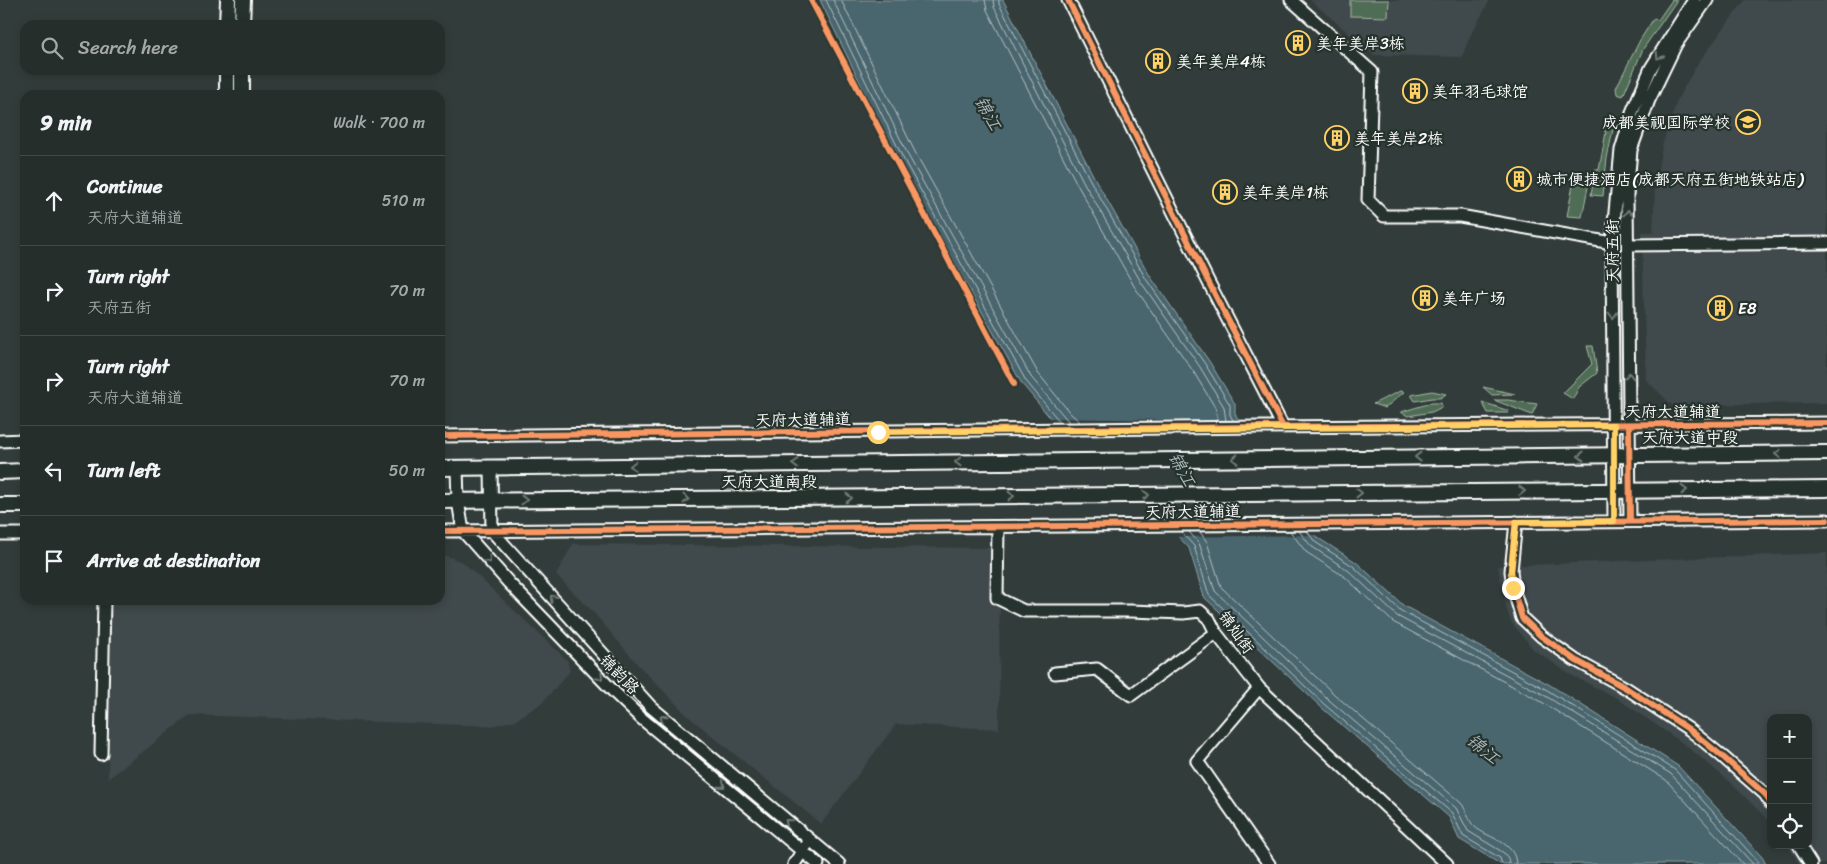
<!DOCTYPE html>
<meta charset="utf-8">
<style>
body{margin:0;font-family:Sriracha,"LXGW WenKai TC",sans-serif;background:#2e3634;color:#f1f3f6}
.controls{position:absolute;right:15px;bottom:15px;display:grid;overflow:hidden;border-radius:10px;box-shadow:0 2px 8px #0003}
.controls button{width:45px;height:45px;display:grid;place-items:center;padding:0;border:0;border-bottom:1px solid #424a48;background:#262e2c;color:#f1f3f6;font:25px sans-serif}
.stop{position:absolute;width:15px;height:15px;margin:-11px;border:4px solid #ffd166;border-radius:50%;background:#fff}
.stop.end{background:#ffd166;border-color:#fff;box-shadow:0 1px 5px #0008}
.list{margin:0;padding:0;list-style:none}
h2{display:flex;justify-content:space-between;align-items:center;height:65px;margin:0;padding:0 20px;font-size:21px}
h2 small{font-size:16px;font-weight:400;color:#a4a8a9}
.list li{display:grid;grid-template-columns:32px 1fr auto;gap:15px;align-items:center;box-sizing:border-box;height:90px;padding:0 20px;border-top:1px solid #424a48}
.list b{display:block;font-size:19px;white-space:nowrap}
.list p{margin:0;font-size:16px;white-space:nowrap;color:#a4a8a9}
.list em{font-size:16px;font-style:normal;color:#a4a8a9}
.icon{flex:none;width:28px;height:28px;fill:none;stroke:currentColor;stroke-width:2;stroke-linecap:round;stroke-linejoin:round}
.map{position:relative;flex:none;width:1827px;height:864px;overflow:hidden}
.search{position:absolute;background:#262e2c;box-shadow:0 2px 8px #0003;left:20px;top:20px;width:425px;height:55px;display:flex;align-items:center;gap:12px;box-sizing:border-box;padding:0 18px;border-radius:15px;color:#a4a8a9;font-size:19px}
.panel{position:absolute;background:#262e2c;box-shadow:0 2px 8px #0003;left:20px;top:90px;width:425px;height:515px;border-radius:15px}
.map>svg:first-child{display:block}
.built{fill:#40494b}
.green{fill:#506d55;stroke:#a8b6aa}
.water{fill:#48656e;stroke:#91a3a8}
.pier{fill:#323d3b}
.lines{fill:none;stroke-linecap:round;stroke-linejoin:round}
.shore{stroke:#b6c1c5;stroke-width:1}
.minor-casing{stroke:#fff;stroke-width:15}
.major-casing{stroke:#fff;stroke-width:18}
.minor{stroke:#26332d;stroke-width:11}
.major{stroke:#26332d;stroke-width:14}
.cycleway-casing{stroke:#26332d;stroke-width:9}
.cycleway{stroke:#f99763;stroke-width:6}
.oneway{stroke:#727a76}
.route{stroke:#ffd166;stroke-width:6}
.labels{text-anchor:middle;stroke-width:4.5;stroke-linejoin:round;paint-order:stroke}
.poi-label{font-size:16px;fill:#fff;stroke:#26332d;text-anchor:start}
.street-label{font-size:16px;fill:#fff;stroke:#26332d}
.water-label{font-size:18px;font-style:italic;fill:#adbabe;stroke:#26332d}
</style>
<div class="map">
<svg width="1827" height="864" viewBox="0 0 1827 864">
<rect width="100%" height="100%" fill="#323d3b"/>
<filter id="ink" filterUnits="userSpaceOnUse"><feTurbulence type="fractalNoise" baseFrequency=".02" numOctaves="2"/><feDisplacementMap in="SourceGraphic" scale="10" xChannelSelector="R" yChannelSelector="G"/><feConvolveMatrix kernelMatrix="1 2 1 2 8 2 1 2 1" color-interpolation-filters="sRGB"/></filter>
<g filter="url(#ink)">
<path class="built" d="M 1310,0 L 1490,0 L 1470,36 L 1462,57 L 1374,55 Z
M 1745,0 L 1827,0 L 1827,403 L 1672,405 L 1646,380 L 1642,232 L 1653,232 L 1655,186 L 1662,146 L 1678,98 L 1698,63 Z
M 573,544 L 1000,548 L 999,729 L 896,724 L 821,824 L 689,717 L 639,666 L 594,613 L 556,575 Z
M 440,553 L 464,563 L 567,660 L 570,671 L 543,702 L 516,720 L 492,726 L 190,715 L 108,779 L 110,600 L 440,600 Z
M 1827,553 L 1827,864 L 1800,864 L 1787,845 L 1808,845 L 1808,718 L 1771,718 L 1771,823 L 1730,782 L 1684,744 L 1615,697 L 1571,675 L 1534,650 L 1511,622 L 1506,607 L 1498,566 Z"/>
<path class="green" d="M 1350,0 L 1389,0 L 1388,17 L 1350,16 Z
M 1672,0 L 1677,0 L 1643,49 L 1623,96 L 1617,94 L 1616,88 L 1640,40 L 1654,18 L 1658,20 Z
M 1606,119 L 1615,120 L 1607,158 L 1603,196 L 1591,195 L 1595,169 L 1599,170 L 1606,132 L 1604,131 Z
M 1575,175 L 1590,177 L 1582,217 L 1567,216 Z
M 1587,346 L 1593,346 L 1597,373 L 1579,387 L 1573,399 L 1563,393 L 1592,364 Z
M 1483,387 L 1515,394 L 1492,395 Z
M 1400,391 L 1404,392 L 1385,408 L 1373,404 Z
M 1432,391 L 1446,394 L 1440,398 L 1432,398 L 1415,401 L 1411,395 Z
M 1494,400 L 1508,400 L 1537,404 L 1532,415 Z
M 1482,402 L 1509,411 L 1508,413 L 1488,413 Z
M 1431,403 L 1441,403 L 1442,407 L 1432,412 L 1408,416 L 1401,412 Z"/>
<path class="water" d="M 820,0 L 1003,0 L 1094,177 L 1150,276 L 1209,361 L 1235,404 L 1235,414 L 1273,476 L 1318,538 L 1356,562 L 1404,606 L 1550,685 L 1678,766 L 1762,857 L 1766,864 L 1500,864 L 1459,839 L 1449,817 L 1322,708 L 1204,597 L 1189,548 L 1123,478 L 1057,426 L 1022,384 L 899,163 Z"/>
<path class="pier" d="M 1046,418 L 1242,421 L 1275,475 L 1319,535 L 1175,537 L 1121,480 L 1077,448 L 1055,428 Z"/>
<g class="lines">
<path class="shore" d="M 826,0 L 904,160 L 1026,381 L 1060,422
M 833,0 L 909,157 L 1031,377 L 1069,422
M 841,0 L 916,154 L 1038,373 L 1070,413 L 1080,422
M 985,0 L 987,10 L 1078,186 L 1134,286 L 1193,371 L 1216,409 L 1218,421
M 993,0 L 994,7 L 1084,183 L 1141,282 L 1200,367 L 1224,407 L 1226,421
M 999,0 L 999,4 L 1090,180 L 1146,279 L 1205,364 L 1230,405 L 1230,415 L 1233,420
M 1290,531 L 1306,552 L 1345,577 L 1393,622 L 1540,701 L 1666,780 L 1743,864
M 1299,531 L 1311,546 L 1349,571 L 1397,616 L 1544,695 L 1671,774 L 1753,864
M 1307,531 L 1315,542 L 1353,566 L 1401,611 L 1547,690 L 1675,770 L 1760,864
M 1181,532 L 1194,546 L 1209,595 L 1325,705 L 1452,813 L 1463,836 L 1500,858 L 1502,864
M 1189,532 L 1199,543 L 1215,591 L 1329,700 L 1456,808 L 1468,831 L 1504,853 L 1508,858 L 1509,864
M 1200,532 L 1207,542 L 1221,587 L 1334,694 L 1461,803 C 1467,810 1468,821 1475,827 C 1489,839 1515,841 1516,864"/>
<defs>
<path id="minor" d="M 1068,0 L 1208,281 L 1283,427
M 1291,0 L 1372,72 L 1368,200 L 1384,216 L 1460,216 L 1612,243
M 1628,245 L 1827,243
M 440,436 L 1263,427 L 1827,423
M 0,441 L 25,440
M 457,468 L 458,501 L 463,531 L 509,583 L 615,693 L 641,718 L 818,864
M 491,468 L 492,531 L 651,707 L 839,864
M 1614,521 L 1612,243 L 1621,150 L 1633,110 L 1651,68 L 1694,0
M 1630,521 L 1627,195 L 1631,150 L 1649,100 L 1676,44 L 1707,0
M 1516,522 L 1511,571 L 1513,588 L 1522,618 L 1541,636 L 1575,660 L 1626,688 L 1690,730 L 1723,757 L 1765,794 L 1771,804
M 998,527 L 997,598 L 1024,611 L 1131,611 L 1183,613 L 1200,611 L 1209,619 L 1216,633 L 1259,688 L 1447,864
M 440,531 L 1827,520
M 0,534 L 25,534
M 1055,673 L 1097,669 L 1131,695 L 1216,633
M 1259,688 L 1197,761 L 1269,864
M 101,754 L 104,600
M 1799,845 L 1811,864
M 794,864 L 806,846"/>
<path id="major" d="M 227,25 L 228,0
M 242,25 L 243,0
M 227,95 L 227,70
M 242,95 L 242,70
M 440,468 L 1827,453
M 0,472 L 25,471
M 440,501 L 1827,489
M 0,505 L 25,505"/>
</defs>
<use href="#minor" class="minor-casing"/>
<use href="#major" class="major-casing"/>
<use href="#minor" class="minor"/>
<use href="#major" class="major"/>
<defs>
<path id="cycleway" d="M 811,0 L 1014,384
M 1068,0 L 1208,281 L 1283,427
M 1629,425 L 1630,521
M 440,436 L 1263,427 L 1827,423
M 1516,522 L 1511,571 L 1513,588 L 1522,618 L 1541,636 L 1575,660 L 1626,688 L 1690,730 L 1723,757 L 1765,794 L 1771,804
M 440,531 L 1827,520"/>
</defs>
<use href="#cycleway" class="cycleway-casing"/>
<use href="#cycleway" class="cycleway"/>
</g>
<defs><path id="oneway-chevron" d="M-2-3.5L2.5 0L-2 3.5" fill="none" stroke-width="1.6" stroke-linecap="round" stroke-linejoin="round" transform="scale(1.25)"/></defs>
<g class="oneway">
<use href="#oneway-chevron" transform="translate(1659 56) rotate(122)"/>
<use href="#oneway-chevron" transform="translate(1628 213) rotate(-90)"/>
<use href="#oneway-chevron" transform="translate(1613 315) rotate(89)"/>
<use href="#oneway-chevron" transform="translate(1629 376) rotate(-91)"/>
<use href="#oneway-chevron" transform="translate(1778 454) rotate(180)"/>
<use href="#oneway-chevron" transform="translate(1581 456) rotate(180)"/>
<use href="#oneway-chevron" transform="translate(1418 457) rotate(180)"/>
<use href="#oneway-chevron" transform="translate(1235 459) rotate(179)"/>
<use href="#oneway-chevron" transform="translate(958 462) rotate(179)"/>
<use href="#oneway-chevron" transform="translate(795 464) rotate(179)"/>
<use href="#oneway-chevron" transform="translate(633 466) rotate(179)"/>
<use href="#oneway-chevron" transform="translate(1684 490)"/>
<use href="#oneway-chevron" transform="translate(1522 491)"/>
<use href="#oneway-chevron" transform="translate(1359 493)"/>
<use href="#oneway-chevron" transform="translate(1146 495) rotate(-1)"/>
<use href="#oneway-chevron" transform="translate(1011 496)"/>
<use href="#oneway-chevron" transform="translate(849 498)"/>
<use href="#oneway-chevron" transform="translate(686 499)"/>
<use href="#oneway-chevron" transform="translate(524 500)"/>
<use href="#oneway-chevron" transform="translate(488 560) rotate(49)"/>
<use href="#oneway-chevron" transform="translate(553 598) rotate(-132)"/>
<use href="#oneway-chevron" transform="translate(600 677) rotate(46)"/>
<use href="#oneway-chevron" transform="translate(663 718) rotate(-140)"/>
<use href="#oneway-chevron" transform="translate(722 785) rotate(40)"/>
<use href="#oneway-chevron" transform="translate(788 822) rotate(-140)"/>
</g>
</g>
<g class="lines" filter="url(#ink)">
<path class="route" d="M 878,432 L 1614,425 L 1614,521 L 1516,522 L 1511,571 L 1513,588"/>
</g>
<defs>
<symbol id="building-ring" viewBox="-11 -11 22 22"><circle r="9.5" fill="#26332d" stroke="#ffd166" stroke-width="1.5"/><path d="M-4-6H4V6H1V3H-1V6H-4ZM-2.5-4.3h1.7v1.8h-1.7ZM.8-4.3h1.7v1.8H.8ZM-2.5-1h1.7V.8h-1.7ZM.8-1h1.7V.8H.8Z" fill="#ffd166"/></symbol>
<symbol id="school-ring" viewBox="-11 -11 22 22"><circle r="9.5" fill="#26332d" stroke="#ffd166" stroke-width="1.5"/><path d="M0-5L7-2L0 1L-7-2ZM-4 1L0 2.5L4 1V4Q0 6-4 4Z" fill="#ffd166"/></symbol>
</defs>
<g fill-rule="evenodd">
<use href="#building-ring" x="1284" y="29" width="28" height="28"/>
<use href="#building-ring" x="1144" y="47" width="28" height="28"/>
<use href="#building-ring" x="1401" y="77" width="28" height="28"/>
<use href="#school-ring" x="1734" y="108" width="28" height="28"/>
<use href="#building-ring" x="1323" y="124" width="28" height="28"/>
<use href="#building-ring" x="1505" y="165" width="28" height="28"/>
<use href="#building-ring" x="1211" y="178" width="28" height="28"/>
<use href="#building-ring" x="1411" y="284" width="28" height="28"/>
<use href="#building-ring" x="1706" y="294" width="28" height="28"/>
</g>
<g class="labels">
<g class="poi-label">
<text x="1316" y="49">美年美岸3栋</text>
<text x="1176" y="67">美年美岸4栋</text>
<text x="1432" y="97">美年羽毛球馆</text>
<text x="1730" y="128" text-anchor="end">成都美视国际学校</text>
<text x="1354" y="144">美年美岸2栋</text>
<text x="1536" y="185">城市便捷酒店(成都天府五街地铁站店)</text>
<text x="1242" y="198">美年美岸1栋</text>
<text x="1442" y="304">美年广场</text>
<text x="1738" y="314">E8</text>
</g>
<g class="street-label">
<text transform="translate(1612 251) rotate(-90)" y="6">天府五街</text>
<text x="1673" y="417">天府大道辅道</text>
<text transform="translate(803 419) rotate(-1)" y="6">天府大道辅道</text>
<text x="1690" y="443">天府大道中段</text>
<text x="769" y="487">天府大道南段</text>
<text transform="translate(1193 511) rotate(-1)" y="6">天府大道辅道</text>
<text transform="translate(1237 632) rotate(54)" y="6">锦灿街</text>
<text transform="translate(620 674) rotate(45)" y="6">锦韵路</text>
</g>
<g class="water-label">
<text transform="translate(988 113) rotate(61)" y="6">锦江</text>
<text transform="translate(1182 469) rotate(61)" y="6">锦江</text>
<text transform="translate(1483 749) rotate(39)" y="6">锦江</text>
</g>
</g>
</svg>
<div class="controls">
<button>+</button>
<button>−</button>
<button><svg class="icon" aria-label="locate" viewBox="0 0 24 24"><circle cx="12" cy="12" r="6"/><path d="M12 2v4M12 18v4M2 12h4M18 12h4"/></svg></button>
</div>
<div class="stop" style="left:878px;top:432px"></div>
<div class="stop end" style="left:1513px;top:588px"></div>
<div class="search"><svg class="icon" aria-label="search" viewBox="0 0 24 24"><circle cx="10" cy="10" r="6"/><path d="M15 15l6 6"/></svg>Search here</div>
<section class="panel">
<h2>9 min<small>Walk · 700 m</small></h2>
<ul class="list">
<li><svg class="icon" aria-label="ahead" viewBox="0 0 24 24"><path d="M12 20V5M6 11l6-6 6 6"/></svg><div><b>Continue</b><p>天府大道辅道</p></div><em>510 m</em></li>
<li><svg class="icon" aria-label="right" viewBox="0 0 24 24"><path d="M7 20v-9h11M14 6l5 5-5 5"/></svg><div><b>Turn right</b><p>天府五街</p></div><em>70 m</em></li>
<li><svg class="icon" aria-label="right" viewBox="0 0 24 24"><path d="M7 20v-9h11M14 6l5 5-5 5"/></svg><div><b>Turn right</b><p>天府大道辅道</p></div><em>70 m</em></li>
<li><svg class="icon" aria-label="left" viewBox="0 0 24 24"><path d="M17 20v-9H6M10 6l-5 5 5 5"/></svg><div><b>Turn left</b></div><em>50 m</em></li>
<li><svg class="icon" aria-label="arrive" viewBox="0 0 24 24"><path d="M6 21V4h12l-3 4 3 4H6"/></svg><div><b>Arrive at destination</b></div></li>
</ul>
</section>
</div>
